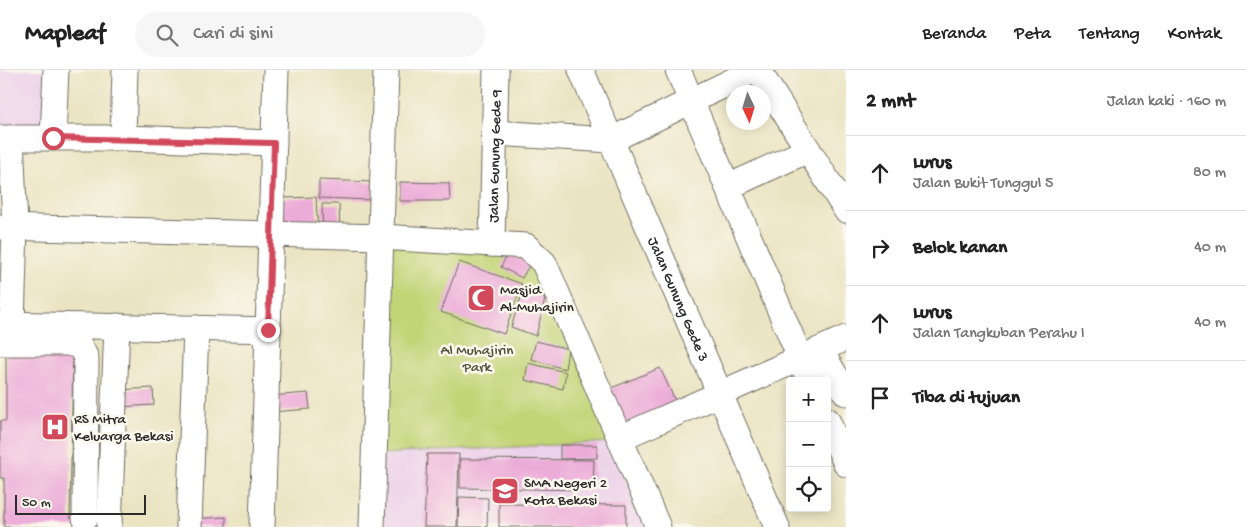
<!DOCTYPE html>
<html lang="id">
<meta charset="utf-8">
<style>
body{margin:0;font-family:"Gochi Hand",sans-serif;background:#f6f6f6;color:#222}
.controls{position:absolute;right:15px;bottom:15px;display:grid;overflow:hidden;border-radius:5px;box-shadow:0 2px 12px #0003}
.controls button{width:45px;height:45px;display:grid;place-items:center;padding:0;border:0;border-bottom:1px solid #e0e0e0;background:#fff;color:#222;font:25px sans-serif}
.compass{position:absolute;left:726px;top:15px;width:45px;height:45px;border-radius:50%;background:#fff;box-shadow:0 2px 12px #0003;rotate:176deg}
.scale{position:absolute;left:15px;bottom:12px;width:131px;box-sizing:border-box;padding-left:5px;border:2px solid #2b2b2b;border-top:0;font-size:14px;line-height:18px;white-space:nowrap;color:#2b2b2b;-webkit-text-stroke:4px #fbf7ec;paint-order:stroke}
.stop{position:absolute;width:15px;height:15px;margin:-11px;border:4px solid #d1495b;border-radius:50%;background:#fff}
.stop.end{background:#d1495b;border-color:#fff;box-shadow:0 1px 5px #0008}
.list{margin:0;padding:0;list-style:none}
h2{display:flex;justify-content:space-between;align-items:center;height:65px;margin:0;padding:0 20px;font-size:21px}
h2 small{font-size:16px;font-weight:400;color:#767676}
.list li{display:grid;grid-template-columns:32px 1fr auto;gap:15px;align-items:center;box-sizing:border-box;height:75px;padding:0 20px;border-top:1px solid #e0e0e0}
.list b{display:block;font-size:19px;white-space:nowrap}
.list p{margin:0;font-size:16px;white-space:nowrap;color:#767676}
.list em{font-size:16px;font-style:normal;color:#767676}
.icon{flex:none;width:28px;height:28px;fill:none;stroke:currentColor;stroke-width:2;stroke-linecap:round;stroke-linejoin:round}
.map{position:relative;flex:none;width:846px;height:457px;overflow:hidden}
header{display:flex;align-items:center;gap:30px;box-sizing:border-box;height:70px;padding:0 25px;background:#fff;border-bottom:1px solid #e0e0e0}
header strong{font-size:24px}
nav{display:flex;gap:28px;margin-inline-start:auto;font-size:18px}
.search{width:350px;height:45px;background:#f6f6f6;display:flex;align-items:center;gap:12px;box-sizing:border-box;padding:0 18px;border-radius:28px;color:#767676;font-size:19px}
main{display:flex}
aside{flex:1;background:#fff}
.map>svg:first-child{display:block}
.built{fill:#ecd1ea}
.green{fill:#c2d476;stroke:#768050}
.building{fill:#ecacd8}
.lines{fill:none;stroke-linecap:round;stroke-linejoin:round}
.minor-casing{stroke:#6e6c60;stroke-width:27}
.minor{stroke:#fff;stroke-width:25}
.route{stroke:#d1495b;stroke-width:6}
.labels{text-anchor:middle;stroke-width:5;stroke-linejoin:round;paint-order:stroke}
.street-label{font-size:15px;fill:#2b2b2b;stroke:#fbf7ec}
.poi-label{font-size:15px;fill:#2b2b2b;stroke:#fbf7ec;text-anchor:start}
.park-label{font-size:15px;fill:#51553e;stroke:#fbf7ec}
</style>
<header>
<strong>Mapleaf</strong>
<div class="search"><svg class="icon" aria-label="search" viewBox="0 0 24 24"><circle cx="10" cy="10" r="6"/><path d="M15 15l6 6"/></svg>Cari di sini</div>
<nav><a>Beranda</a><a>Peta</a><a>Tentang</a><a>Kontak</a></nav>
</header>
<main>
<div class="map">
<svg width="846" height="457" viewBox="0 0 846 457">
<rect width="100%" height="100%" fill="#fbf7ec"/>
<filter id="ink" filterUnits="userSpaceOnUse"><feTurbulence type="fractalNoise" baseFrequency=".02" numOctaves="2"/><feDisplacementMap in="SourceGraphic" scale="10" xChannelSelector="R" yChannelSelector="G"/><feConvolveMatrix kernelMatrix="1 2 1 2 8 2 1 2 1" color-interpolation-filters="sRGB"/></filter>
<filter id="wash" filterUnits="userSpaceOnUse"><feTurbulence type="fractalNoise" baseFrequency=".0096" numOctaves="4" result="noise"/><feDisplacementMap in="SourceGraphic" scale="20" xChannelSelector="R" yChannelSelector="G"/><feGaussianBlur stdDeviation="1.12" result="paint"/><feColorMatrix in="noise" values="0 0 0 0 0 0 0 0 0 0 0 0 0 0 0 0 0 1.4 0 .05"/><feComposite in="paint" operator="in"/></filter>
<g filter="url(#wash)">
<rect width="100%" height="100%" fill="#ebe4c3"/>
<path class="built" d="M 0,0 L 55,0 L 54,59 L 0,58 Z
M 611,372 L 646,457 L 379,457 L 381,384 Z"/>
<path class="green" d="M 391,175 L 509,180 L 539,197 L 611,372 L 381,384 Z"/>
<g id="blocks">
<path class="building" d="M 319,110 L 374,112 L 373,130 L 319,128 Z
M 400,112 L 449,113 L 450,131 L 400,131 Z
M 316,127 L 318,163 L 282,163 L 282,128 Z
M 322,134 L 339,134 L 340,164 L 323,165 Z
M 508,183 L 530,194 L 522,208 L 501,197 Z
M 459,192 L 522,214 L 504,264 L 441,242 Z
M 524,218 L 545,229 L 536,266 L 511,257 Z
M 536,271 L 568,279 L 565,299 L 531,289 Z
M 73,282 L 70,448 L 107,449 L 107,457 L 4,457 L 4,408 L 0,408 L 0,351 L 6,351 L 6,283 Z
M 528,293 L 566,302 L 563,319 L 525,310 Z
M 660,298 L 679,339 L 626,361 L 609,319 Z
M 153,318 L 154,335 L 119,337 L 118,320 Z
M 308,323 L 310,339 L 271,342 L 269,326 Z
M 560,375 L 597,375 L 597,388 L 560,389 Z
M 427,384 L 459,384 L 457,457 L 424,457 Z
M 460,389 L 594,390 L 593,420 L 460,418 Z
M 459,427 L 488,428 L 487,457 L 458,457 Z
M 499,434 L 626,435 L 626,457 L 499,457 Z
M 226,447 L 226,457 L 191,457 L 191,449 Z"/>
</g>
</g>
<g filter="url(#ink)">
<use href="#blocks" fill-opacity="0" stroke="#6e6c60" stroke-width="1"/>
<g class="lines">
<defs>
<g id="minor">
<path id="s1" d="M 581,0 L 777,457"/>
<path d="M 678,0 L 810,311"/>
<path d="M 758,0 L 846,140"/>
<path d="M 494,63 L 611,70 L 755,0"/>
<path d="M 0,68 L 123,68 L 274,73"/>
<path d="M 11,68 L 15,157 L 12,254"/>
<path d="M 53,68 L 56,0"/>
<path d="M 123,68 L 125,0"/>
<path d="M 728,117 L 808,80"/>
<path d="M 0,157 L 381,167 L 526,176 L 544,193 L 658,457"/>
<path id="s2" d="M 492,174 L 496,0"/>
<path d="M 0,254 L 268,260"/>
<path d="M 0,273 L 68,273 L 80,276 L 86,288 L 85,448"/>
<path d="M 820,280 L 846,323"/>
<path d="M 827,350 L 846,394"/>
<path d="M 620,368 L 846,268"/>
<path d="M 109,457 L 117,256"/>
<path d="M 189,457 L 196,258"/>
<path d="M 262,457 L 276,0"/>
<path d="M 372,457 L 386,0"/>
</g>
</defs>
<use href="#minor" class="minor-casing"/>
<use href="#minor" class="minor"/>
</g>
</g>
<g class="lines" filter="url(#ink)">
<path class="route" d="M 53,68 L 274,73 L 268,260"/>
</g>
<defs>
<symbol id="mosque-square" viewBox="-11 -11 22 22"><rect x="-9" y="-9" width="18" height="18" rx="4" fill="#d1495b" stroke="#fbf7ec"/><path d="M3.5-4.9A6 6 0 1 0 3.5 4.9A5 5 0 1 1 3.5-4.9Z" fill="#fff"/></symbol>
<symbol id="hospital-square" viewBox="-11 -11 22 22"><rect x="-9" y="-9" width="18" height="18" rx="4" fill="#d1495b" stroke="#fbf7ec"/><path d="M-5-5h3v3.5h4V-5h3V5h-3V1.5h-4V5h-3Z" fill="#fff"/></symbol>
<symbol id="school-square" viewBox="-11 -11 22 22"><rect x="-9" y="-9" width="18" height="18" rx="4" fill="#d1495b" stroke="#fbf7ec"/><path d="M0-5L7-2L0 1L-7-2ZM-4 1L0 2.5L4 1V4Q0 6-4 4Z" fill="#fff"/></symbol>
</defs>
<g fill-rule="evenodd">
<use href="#mosque-square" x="465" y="212" width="32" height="32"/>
<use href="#hospital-square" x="39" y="341" width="32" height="32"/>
<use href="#school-square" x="489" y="405" width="32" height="32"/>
</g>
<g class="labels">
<g class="street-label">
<text dy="5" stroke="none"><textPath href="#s2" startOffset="88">Jalan Gunung Gede 9</textPath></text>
<text dy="5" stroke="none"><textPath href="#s1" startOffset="249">Jalan Gunung Gede 3</textPath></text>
</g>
<g class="poi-label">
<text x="500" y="224">Masjid<tspan x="500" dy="17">Al-Muhajirin</tspan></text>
<text x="74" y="353">RS Mitra<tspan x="74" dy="17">Keluarga Bekasi</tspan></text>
<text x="524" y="417">SMA Negeri 2<tspan x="524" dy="17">Kota Bekasi</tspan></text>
</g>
<g class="park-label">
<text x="477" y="284">Al Muhajirin<tspan x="477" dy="17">Park</tspan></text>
</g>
</g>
</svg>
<div class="controls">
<button>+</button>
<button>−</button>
<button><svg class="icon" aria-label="locate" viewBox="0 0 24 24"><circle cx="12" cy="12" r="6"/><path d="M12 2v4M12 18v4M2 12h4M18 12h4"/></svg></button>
</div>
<svg class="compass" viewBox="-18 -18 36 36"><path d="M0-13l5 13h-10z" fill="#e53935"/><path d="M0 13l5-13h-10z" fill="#767676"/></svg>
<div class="scale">50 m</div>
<div class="stop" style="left:53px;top:68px"></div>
<div class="stop end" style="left:268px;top:260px"></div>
</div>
<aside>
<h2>2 mnt<small>Jalan kaki · 160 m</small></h2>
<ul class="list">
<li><svg class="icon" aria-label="ahead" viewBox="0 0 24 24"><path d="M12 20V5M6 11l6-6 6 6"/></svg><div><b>Lurus</b><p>Jalan Bukit Tunggul 5</p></div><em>80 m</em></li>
<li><svg class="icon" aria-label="right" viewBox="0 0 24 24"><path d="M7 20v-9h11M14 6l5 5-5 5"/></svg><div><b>Belok kanan</b></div><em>40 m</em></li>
<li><svg class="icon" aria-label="ahead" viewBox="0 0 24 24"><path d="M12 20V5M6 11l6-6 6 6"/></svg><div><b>Lurus</b><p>Jalan Tangkuban Perahu I</p></div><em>40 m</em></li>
<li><svg class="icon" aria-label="arrive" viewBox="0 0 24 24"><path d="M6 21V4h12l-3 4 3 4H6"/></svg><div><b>Tiba di tujuan</b></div></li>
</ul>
</aside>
</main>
